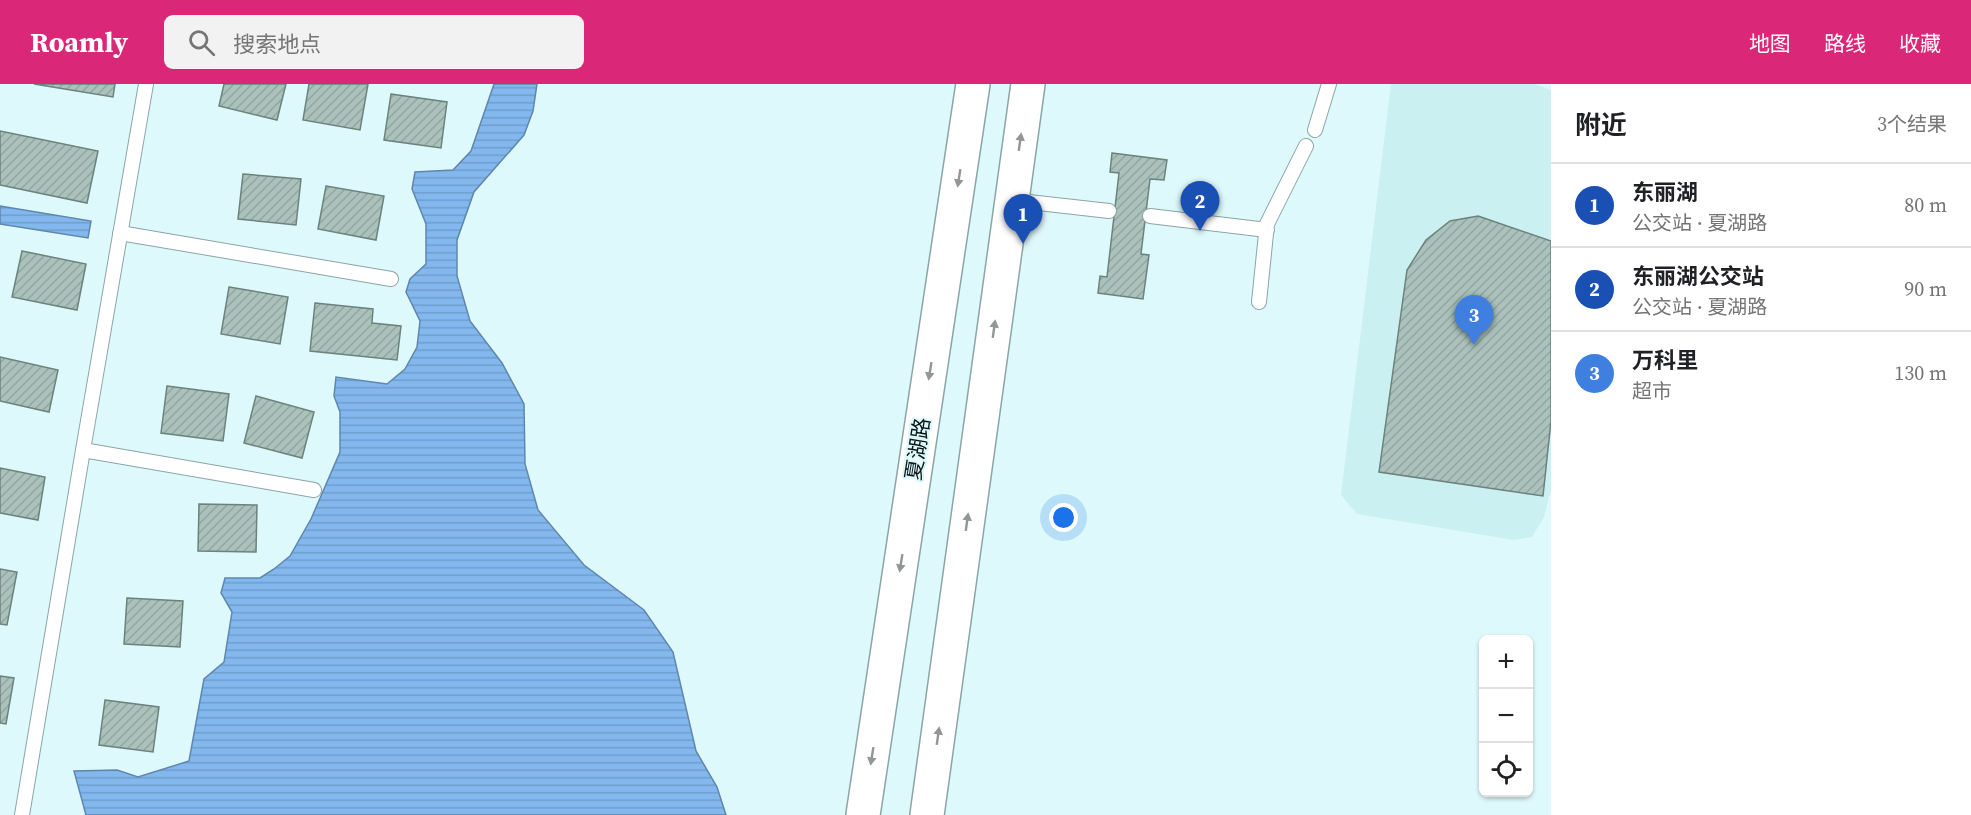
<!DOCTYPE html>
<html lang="zh">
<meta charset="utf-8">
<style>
body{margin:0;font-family:"Source Serif 4","Noto Sans SC",serif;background:#f2f2f2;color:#202124}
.controls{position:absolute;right:18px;bottom:18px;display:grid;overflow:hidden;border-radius:9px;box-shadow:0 2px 4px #0004}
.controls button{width:54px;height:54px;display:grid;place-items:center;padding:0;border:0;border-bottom:2px solid #e0e0e0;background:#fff;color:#202124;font:30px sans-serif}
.you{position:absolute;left:1064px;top:434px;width:21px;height:21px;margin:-15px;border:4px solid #fff;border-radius:50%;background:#1a73e8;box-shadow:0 0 0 9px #1a73e833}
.badge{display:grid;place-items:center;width:39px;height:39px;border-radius:50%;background:#db2777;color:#fff;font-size:20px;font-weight:700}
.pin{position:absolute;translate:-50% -50px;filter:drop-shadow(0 2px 3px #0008)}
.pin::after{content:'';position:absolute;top:32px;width:21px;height:18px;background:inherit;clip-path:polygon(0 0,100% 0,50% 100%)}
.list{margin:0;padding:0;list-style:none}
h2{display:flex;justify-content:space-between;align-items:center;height:78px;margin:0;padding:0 24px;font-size:26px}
h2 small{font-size:20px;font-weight:400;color:#757577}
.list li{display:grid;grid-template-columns:39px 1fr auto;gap:18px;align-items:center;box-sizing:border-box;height:84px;padding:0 24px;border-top:2px solid #e0e0e0}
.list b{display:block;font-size:22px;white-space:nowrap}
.list p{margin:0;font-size:20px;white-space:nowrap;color:#757577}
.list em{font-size:20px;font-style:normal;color:#757577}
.icon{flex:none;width:33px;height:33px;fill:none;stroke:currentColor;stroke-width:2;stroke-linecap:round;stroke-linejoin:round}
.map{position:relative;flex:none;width:1551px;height:731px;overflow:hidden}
header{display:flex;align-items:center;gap:36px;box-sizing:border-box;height:84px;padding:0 30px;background:#db2777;color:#fff}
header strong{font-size:28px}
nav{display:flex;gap:33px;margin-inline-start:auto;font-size:21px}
.search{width:420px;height:54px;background:#f2f2f2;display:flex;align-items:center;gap:15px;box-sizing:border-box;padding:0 21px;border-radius:9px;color:#757577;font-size:22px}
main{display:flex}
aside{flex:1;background:#fff}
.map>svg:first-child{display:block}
.built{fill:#cbf0f2}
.water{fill:url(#water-rules);stroke:#5f87ad;stroke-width:1.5}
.building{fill:url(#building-hatch);stroke:#6c827c;stroke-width:1.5}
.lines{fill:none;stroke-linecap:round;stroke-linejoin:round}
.service-casing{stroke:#8ca4a6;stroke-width:16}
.tertiary-casing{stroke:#8ca4a6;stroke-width:36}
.service{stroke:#fff;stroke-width:14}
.tertiary{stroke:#fff;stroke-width:33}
.oneway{fill:#929696}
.labels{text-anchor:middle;stroke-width:4.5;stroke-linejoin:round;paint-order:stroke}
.street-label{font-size:21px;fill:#0c1616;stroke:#def9fb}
</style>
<header>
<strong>Roamly</strong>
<div class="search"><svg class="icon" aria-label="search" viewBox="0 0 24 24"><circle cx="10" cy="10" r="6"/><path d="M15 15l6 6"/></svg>搜索地点</div>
<nav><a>地图</a><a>路线</a><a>收藏</a></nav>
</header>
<main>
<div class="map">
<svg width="1551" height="731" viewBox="0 0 1551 731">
<defs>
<pattern id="water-rules" width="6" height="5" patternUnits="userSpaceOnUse" patternTransform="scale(1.5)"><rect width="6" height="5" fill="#83b8ee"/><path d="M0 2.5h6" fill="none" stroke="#709dcb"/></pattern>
<pattern id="building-hatch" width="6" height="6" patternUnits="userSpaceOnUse" patternTransform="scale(1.5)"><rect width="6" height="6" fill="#aac2bb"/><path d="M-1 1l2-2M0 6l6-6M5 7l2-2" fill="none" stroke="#91a6a0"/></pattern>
</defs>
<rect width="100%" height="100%" fill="#def9fb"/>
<path class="built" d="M 1391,0 L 1534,0 L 1551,6 L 1551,406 L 1544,433 L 1532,453 L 1514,456 L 1357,430 L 1341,411 Z"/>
<path class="water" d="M 494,0 L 537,0 L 533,27 L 524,51 L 474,108 L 457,156 L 457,192 L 470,237 L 502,279 L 524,320 L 525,380 L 538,426 L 584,481 L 644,526 L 673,568 L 696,667 L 717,703 L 726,731 L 86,731 L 74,687 L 117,686 L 138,693 L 189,677 L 204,595 L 224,578 L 232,528 L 221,509 L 225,494 L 260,494 L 274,485 L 290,472 L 311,435 L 340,368 L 340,328 L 334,312 L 336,293 L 387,300 L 405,285 L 417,263 L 420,237 L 406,208 L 410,195 L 426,180 L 426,140 L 412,105 L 415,88 L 453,86 L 471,67 Z
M 0,122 L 91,137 L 88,154 L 0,140 Z"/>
<path class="building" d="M 34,0 L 115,0 L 113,13 Z
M 224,0 L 286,0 L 277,36 L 219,22 Z
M 309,0 L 368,0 L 360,46 L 303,36 Z
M 391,10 L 447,18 L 441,64 L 384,56 Z
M 0,47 L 98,67 L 87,119 L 0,101 Z
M 1112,69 L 1167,76 L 1164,96 L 1150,95 L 1141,170 L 1149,171 L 1143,215 L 1098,209 L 1100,192 L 1107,193 L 1119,89 L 1110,88 Z
M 243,90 L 301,95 L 296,141 L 238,135 Z
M 326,102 L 384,112 L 376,156 L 318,145 Z
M 1478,132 L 1551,157 L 1551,337 L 1543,412 L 1379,388 L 1407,186 L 1426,156 L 1450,137 Z
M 22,167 L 86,180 L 77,226 L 12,213 Z
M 229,203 L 288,213 L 280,260 L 221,250 Z
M 315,219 L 373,225 L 372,239 L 401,242 L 397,276 L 310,267 Z
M 0,273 L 58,286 L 49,328 L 0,317 Z
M 167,302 L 229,310 L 223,357 L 161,349 Z
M 256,312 L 314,328 L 302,374 L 244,359 Z
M 0,384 L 45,393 L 38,436 L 0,429 Z
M 199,420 L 257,421 L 256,468 L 198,467 Z
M 0,485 L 17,488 L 7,541 L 0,540 Z
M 127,514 L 183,517 L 180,563 L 124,560 Z
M 0,592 L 14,594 L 6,640 L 0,639 Z
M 105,616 L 159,623 L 153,668 L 99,661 Z"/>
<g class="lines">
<defs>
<path id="service" d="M 1315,46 L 1329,0
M 1011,116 L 1109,127
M 1150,132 L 1267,146
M 120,149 L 391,195
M 1259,218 L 1267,140 L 1306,62
M 83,366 L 314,406
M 22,731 L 83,366 L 146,0"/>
<path id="tertiary" d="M 863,731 L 973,0
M 927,731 L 1028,0"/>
</defs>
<use href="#service" class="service-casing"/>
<use href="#tertiary" class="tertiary-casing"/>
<use href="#service" class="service"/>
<use href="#tertiary" class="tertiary"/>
</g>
<defs><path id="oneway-solid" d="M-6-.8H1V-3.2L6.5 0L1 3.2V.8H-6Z" transform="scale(1.5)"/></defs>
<g class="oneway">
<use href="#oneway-solid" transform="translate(1020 58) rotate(-82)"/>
<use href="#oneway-solid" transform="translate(959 94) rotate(99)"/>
<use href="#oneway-solid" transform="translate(994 245) rotate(-82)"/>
<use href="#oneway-solid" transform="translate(930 287) rotate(99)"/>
<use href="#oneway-solid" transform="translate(967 438) rotate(-82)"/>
<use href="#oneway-solid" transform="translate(901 479) rotate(99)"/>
<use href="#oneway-solid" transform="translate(938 652) rotate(-82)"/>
<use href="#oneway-solid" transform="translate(872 672) rotate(99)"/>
</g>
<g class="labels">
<g class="street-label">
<text transform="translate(918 365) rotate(-81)" y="7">夏湖路</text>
</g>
</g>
</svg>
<div class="controls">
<button>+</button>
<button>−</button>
<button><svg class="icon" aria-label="locate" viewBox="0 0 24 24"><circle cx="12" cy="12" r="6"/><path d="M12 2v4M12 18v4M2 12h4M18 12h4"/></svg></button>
</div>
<div class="you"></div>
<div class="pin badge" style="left:1023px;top:160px;background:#1a4fb4">1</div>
<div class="pin badge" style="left:1200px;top:147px;background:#1a4fb4">2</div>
<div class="pin badge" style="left:1474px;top:261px;background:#3f7fe0">3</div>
</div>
<aside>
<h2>附近<small>3个结果</small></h2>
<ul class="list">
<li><span class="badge" style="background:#1a4fb4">1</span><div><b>东丽湖</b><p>公交站 · 夏湖路</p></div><em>80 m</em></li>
<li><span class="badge" style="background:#1a4fb4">2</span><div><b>东丽湖公交站</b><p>公交站 · 夏湖路</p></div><em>90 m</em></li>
<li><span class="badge" style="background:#3f7fe0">3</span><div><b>万科里</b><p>超市</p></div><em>130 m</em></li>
</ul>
</aside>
</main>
